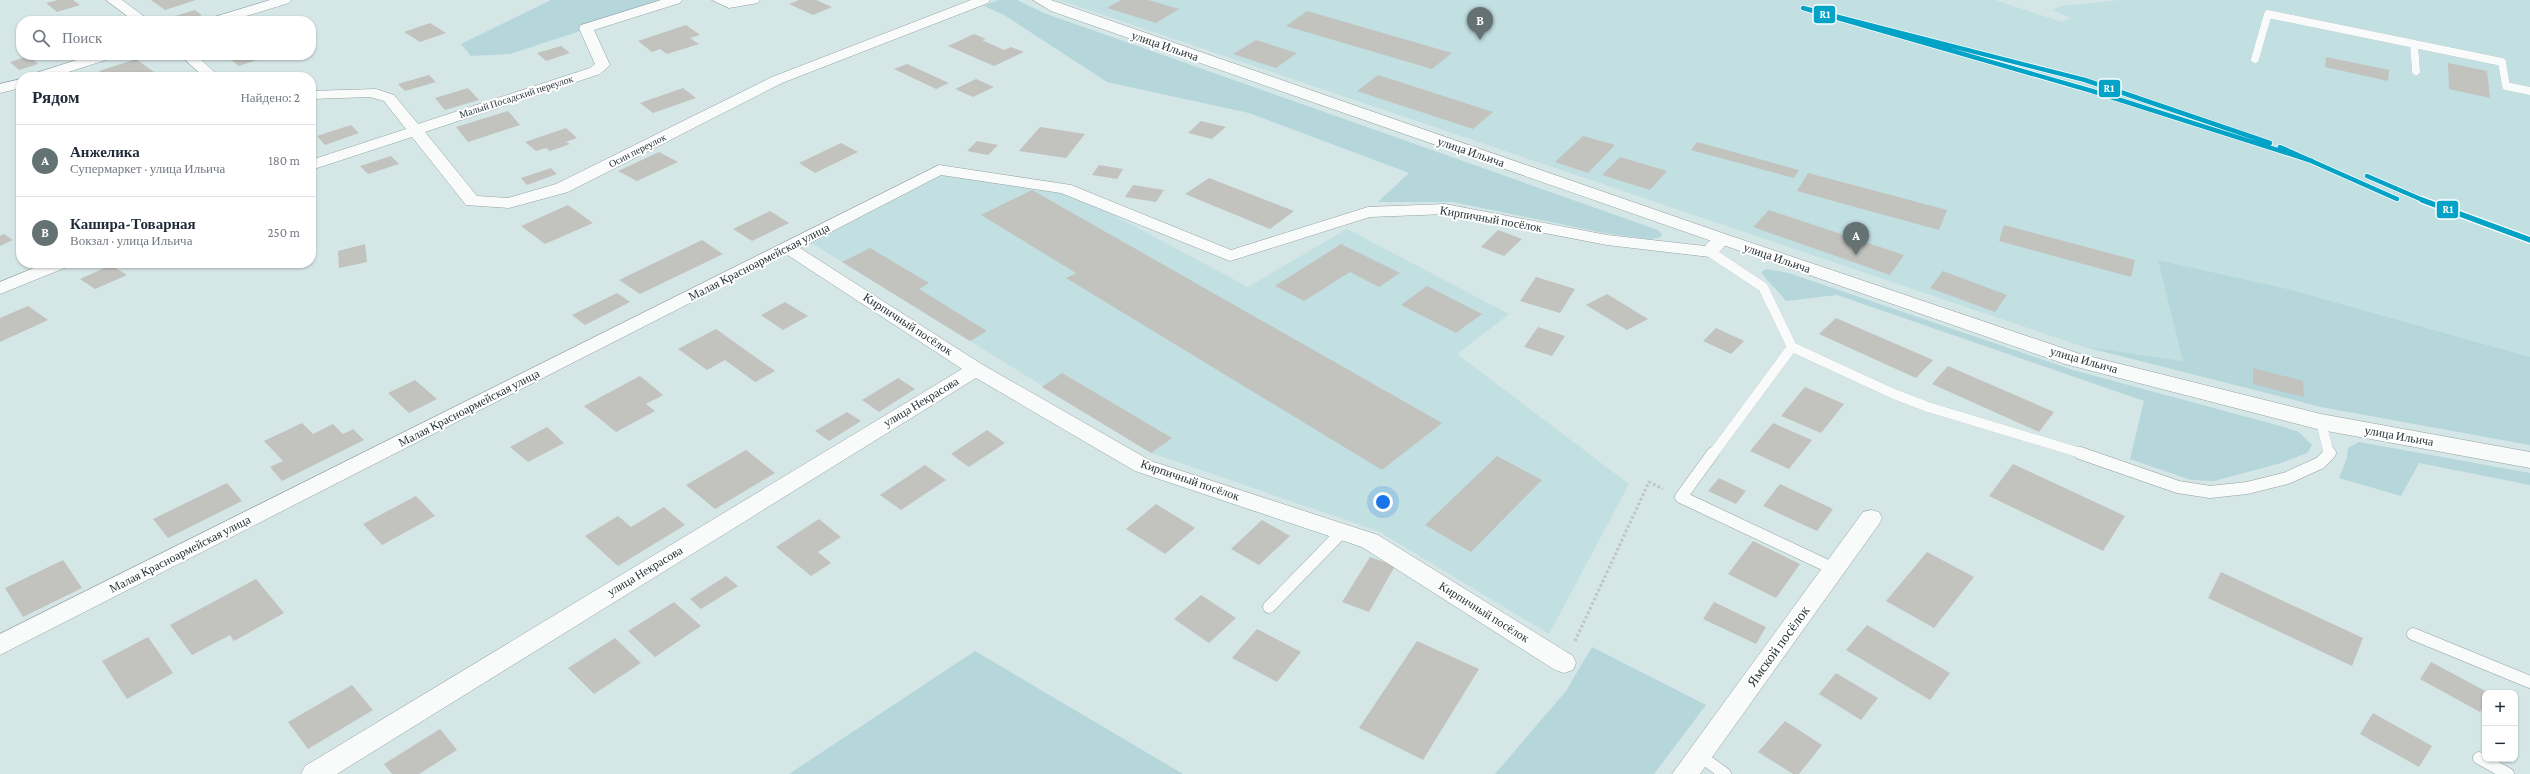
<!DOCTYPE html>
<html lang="ru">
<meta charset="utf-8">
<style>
body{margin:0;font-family:"Crimson Pro",serif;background:#f6f6f7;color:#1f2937}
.controls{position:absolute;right:12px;bottom:12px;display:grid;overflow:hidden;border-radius:8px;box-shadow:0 1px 3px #0004}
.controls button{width:36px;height:36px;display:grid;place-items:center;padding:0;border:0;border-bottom:1px solid #e0e1e3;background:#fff;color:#1f2937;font:20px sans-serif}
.you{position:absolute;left:1383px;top:502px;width:14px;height:14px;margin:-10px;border:3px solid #fff;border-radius:50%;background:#1a73e8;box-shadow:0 0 0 6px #1a73e833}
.badge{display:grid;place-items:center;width:26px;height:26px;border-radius:50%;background:#647273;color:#fff;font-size:13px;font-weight:700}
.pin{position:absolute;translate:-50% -33px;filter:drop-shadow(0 1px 2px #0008)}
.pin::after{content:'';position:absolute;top:21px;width:14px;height:12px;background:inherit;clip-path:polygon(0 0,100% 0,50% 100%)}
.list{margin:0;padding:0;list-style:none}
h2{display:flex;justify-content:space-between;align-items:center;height:52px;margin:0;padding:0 16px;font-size:17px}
h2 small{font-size:13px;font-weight:400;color:#747a83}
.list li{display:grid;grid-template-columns:26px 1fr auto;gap:12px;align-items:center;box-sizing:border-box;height:72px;padding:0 16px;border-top:1px solid #e0e1e3}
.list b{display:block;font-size:15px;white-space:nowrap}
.list p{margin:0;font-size:13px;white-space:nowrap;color:#747a83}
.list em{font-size:13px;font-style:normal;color:#747a83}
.icon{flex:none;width:22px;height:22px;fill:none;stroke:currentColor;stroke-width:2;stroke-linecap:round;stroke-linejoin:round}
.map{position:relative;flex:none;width:2530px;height:774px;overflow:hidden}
.search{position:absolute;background:#fff;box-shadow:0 1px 3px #0004;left:16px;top:16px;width:300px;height:44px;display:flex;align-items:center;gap:10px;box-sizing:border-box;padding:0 14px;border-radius:16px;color:#747a83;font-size:15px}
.panel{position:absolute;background:#fff;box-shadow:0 1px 3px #0004;left:16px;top:72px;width:300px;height:196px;border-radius:16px}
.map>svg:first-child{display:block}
.built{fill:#c2dfe2}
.green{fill:#b5d6da}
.building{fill:#c2c2bf}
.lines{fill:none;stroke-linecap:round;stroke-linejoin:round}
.lane-far2-casing{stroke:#94a1a2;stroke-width:8}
.lane-far1-casing{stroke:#94a1a2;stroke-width:10}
.lane-casing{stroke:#94a1a2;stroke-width:13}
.street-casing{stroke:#94a1a2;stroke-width:1}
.secondary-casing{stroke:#94a1a2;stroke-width:1}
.path{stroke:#bec3c5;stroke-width:3;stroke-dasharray:2.5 2.5;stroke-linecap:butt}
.lane-far2{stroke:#f9fbfb;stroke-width:8}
.lane-far1{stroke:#f9fbfb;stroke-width:10}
.lane{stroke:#f9fbfb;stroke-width:12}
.street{fill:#f9fbfb;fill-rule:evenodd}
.secondary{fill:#f9fbfb;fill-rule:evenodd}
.rail-1-far1-casing{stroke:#fff;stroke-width:6}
.rail-1-casing{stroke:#fff;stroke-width:8}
.rail-1-far1{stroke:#02a3c6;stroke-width:4.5}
.rail-1{stroke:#02a3c6;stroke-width:5.5}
.labels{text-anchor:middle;stroke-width:4;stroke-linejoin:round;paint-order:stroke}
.far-street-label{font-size:10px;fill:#273335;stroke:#fff}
.street-label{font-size:12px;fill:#273335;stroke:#fff}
.near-street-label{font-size:14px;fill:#273335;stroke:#fff}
.line-badge{stroke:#fff;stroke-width:1.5}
.badge-label{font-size:11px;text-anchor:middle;font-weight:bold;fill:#fff}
</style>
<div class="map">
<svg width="2530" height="774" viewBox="0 0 2530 774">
<rect width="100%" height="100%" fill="#d5e6e7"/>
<path class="built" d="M 1059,0 L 1995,0 L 2062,22 L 2071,18 L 2052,10 L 2061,6 L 2120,0 L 2530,0 L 2530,357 L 2288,289 L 2158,260 L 2184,361 L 2081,346 Z
M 939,170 L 1065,189 L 1248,287 L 1347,229 L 1509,314 L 1457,354 L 1629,484 L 1549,634 L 1378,531 L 1151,453 L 805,239 Z"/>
<path class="green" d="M 551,0 L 675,0 L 510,54 L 471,56 L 461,44 Z
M 998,0 L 1017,0 L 1044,13 L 1658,230 L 1662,234 L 1661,237 L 1650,239 L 1604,233 L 1453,202 L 1378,202 L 1409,173 L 1249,113 L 1107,82 L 1004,15 L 984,6 Z
M 2158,260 L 2288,289 L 2530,357 L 2530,445 L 2321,407 L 2081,346 L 2183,361 Z
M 1766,269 L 1789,273 L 2073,370 L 2284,427 L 2299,432 L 2312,445 L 2307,453 L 2281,463 L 2214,481 L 2191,480 L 2130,459 L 2144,401 L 1837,295 L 1786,301 C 1779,291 1768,283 1761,272 Z
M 2359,442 L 2530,473 L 2530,485 L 2419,463 L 2401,496 L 2339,478 L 2347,458 L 2348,448 Z
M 1592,647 L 1706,705 L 1654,774 L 1495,774 L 1566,691 Z
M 975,651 L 1183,774 L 789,774 Z"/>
<path class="building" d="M 58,0 L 73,0 L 80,5 L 57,12 L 46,3 Z
M 151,0 L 196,0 L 165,10 Z
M 799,0 L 816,0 L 832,7 L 813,15 L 789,4 Z
M 1121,0 L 1148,0 L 1179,9 L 1156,23 L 1107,8 Z
M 195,10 L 202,15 L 183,21 L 175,16 Z
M 1307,11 L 1452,53 L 1432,69 L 1286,26 Z
M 430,23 L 446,33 L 420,42 L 404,32 Z
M 686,25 L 700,35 L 690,38 L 699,44 L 667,54 L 660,49 L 652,52 L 638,41 Z
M 974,34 L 986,39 L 982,40 L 1004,50 L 1011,47 L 1024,52 L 994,66 L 948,46 Z
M 1256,40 L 1297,53 L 1276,68 L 1233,54 Z
M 561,46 L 570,53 L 546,61 L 537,53 Z
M 225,55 L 272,55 L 239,66 Z
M 29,56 L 38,64 L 19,70 L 10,62 Z
M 2326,57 L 2389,70 L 2388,81 L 2325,67 Z
M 136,59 L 154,72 L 138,77 L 108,77 L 99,71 Z
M 2448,63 L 2487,71 L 2490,98 L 2449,89 Z
M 907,64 L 949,83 L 936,89 L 894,69 Z
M 429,75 L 436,82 L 405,91 L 398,84 Z
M 1378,75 L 1493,112 L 1473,129 L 1357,91 Z
M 976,79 L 994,87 L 973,97 L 955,89 Z
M 468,88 L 479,100 L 445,110 L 435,98 Z
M 683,88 L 696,98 L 653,113 L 640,103 Z
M 508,111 L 520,125 L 468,142 L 456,127 Z
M 1201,121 L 1226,127 L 1212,139 L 1188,133 Z
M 351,125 L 359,133 L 325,145 L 317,136 Z
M 1040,127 L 1085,134 L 1066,158 L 1019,151 Z
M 566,128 L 577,138 L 566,142 L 570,144 L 550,151 L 546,148 L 536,151 L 525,142 Z
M 1583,136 L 1615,145 L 1588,173 L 1555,162 Z
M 977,141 L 998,145 L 988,155 L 967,151 Z
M 1697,142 L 1799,170 L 1794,178 L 1691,150 Z
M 841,143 L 858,152 L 815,173 L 799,163 Z
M 659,152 L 678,162 L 637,181 L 618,171 Z
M 391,156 L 399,164 L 368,174 L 360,166 Z
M 1620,157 L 1667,171 L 1650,190 L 1602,175 Z
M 1099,165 L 1123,169 L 1117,179 L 1092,175 Z
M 551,168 L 557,174 L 527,185 L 521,178 Z
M 1808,173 L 1947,210 L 1939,230 L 1797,191 Z
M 1209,178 L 1294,211 L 1270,229 L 1185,194 Z
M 1133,185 L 1164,190 L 1156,202 L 1125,197 Z
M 1032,190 L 1442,423 L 1382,470 L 1066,278 L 1076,273 L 981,215 Z
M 568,205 L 593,223 L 545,244 L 521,226 Z
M 1769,210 L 1904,255 L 1890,275 L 1753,227 Z
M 770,211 L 789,223 L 752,241 L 733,229 Z
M 2004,225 L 2135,260 L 2131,277 L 1999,241 Z
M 1498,230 L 1522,239 L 1504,256 L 1481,247 Z
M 4,234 L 13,240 L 0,246 L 0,236 Z
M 702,240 L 723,254 L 640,294 L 619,280 Z
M 365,244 L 367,262 L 339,268 L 338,251 Z
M 1341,244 L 1400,273 L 1379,287 L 1350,272 L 1304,301 L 1275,286 Z
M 870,248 L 929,283 L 919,289 L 987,331 L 970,341 L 842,262 Z
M 111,265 L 127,275 L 95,289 L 80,279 Z
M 1943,271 L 2007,295 L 1995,312 L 1930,288 Z
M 1536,277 L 1575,289 L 1560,313 L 1520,301 Z
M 1427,286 L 1482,314 L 1456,333 L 1401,305 Z
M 617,293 L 630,302 L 585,325 L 572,315 Z
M 1607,294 L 1648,319 L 1627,330 L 1586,305 Z
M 785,302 L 808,316 L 783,330 L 761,315 Z
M 28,306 L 48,320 L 0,342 L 0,318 Z
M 1836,318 L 1933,360 L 1916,378 L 1819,334 Z
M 1538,327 L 1565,336 L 1552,356 L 1524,347 Z
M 1716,328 L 1744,341 L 1731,354 L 1703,341 Z
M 716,329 L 775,371 L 755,382 L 725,360 L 707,370 L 678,349 Z
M 1948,366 L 2054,412 L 2039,432 L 1932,384 Z
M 2253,368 L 2303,381 L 2304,397 L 2253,384 Z
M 1062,373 L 1172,438 L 1151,453 L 1042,387 Z
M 640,376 L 663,395 L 646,404 L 655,411 L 616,432 L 584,406 Z
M 898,378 L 915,389 L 879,412 L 862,400 Z
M 415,380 L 437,399 L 409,413 L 388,393 Z
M 1805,387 L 1844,404 L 1821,433 L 1781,416 Z
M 847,412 L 861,421 L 829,441 L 815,431 Z
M 302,423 L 313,434 L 333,424 L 343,434 L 353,429 L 364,440 L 282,481 L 270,467 L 283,461 L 264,441 Z
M 1773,423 L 1812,440 L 1789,469 L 1750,451 Z
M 547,427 L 564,443 L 528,462 L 510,447 Z
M 987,430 L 1005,443 L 969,467 L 951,454 Z
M 746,450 L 775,473 L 715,509 L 686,485 Z
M 1497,456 L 1542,480 L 1471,552 L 1425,525 Z
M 2013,464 L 2125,516 L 2103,551 L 1989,496 Z
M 925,465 L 946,480 L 901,510 L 880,495 Z
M 1719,478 L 1746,491 L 1736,504 L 1708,491 Z
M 227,483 L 242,501 L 168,538 L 153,519 Z
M 1780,484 L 1833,509 L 1817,531 L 1763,506 Z
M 416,496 L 435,516 L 382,545 L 363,524 Z
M 1156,504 L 1195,528 L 1165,554 L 1126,529 Z
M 664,507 L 685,525 L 618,566 L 585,536 L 618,516 L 631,527 Z
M 819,519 L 841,537 L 818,552 L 831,563 L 811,576 L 776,547 Z
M 1262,520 L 1290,536 L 1259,565 L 1231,549 Z
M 1753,541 L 1800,564 L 1776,598 L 1728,574 Z
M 1927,552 L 1974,577 L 1934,628 L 1886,601 Z
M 1370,557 L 1395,566 L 1369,612 L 1342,602 Z
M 63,560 L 82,588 L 23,617 L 5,588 Z
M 2221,572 L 2363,638 L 2352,666 L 2208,598 Z
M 726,576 L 738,586 L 701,609 L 690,599 Z
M 256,579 L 284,613 L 234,641 L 230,635 L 192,655 L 170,625 Z
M 1201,595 L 1236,618 L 1209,643 L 1174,619 Z
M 674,602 L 701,626 L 655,657 L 628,631 Z
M 1714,602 L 1766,627 L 1756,644 L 1703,619 Z
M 1867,625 L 1950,673 L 1930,700 L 1846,650 Z
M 1257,629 L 1301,652 L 1277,682 L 1232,658 Z
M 148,637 L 173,673 L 127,699 L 102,661 Z
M 615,638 L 641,663 L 594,694 L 568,668 Z
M 1417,641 L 1479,669 L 1423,760 L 1359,728 Z
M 2431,662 L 2489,693 L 2485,693 L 2485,704 L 2480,712 L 2420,679 Z
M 1836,673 L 1878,698 L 1861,720 L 1819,694 Z
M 352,685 L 373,710 L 308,749 L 288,722 Z
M 2373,713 L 2432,746 L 2419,767 L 2360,734 Z
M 1785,721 L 1822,745 L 1799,774 L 1793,774 L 1758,752 Z
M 440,729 L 457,750 L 419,774 L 392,774 L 384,764 Z"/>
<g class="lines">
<defs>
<path id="lane-far2" d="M 2414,44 L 2416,71
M 2255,59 L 2268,14 L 2502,62 L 2506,86 L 2530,91"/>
<path id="lane-far1" d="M 1710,252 L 1763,287 L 1792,347 L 1713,454
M 1792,347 L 1894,394 L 1928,407 L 2084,454
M 2321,422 L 2329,454"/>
<path id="lane" d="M 1713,453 L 1681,497 L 1834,569
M 2080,453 L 2178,487 L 2210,492 L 2247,488 L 2287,478 L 2320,463 L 2330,453
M 1269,607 L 1343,531
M 2413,634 L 2530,682
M 1699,755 L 1725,774
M 2479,758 L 2508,774"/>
<path id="street" d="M 106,0 L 122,0 L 150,21 L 134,21 Z
M 270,0 L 291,0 L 289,3 L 230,21 L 209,21 L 211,18 Z
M 661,0 L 682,0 L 680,3 L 594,30 L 610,65 L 600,74 L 425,132 L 477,196 L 508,198 L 556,184 L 772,77 L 971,0 L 990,0 L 988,3 L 782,83 L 568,192 L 509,208 L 466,205 L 412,137 L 311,170 L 311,160 L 406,129 L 384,101 L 370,97 L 311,99 L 311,91 L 376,89 L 394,95 L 418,124 L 590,68 L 595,64 L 579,28 L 581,25 Z
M 712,0 L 760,0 L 758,3 L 729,8 Z
M 92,55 L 114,55 L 112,58 L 53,77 L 31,77 L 33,74 Z
M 180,55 L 196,55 L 220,77 L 204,77 Z
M 21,79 L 21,88 L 0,93 L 0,84 Z
M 939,165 L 1071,185 L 1231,250 L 1368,207 L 1445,204 L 1607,235 L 1705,246 L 1715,235 L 1727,235 L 1730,239 C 1724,247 1719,255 1710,257 L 1607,245 L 1445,214 L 1370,217 L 1230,261 L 1061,193 L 941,175 L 800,248 L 983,365 L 1151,461 L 1378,535 L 1573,656 L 1576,663 L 1573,670 L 1564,673 L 1555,670 L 1362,547 L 1135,471 L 976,378 L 337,774 L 301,774 L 305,766 L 962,369 L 786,254 L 0,655 L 0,634 Z
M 46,263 L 70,263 L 67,267 L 0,294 L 0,282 Z
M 1871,510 L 1879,512 L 1882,518 L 1879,524 L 1700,774 L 1672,774 L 1863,512 Z"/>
<path id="secondary" d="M 1033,0 L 1051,0 L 1728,235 L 2080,354 L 2321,414 L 2530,452 L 2530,468 L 2321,430 L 2065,364 L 1051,11 Z"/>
</defs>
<use href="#lane-far2" class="lane-far2-casing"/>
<use href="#lane-far1" class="lane-far1-casing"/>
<use href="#lane" class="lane-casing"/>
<use href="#street" class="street-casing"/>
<use href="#secondary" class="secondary-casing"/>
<path class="path" d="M 1575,641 L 1649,482 L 1663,489"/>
<use href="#lane-far2" class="lane-far2"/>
<use href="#lane-far1" class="lane-far1"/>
<use href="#lane" class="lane"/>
<use href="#street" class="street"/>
<use href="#secondary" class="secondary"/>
<defs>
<path id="rail-1-far1" d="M 2270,143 L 2085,80 L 1803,8 L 2092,91 L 2312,161
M 2280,147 L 2397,199
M 2367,176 L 2425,201"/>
<path id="rail-1" d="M 2422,200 L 2530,240"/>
</defs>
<use href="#rail-1-far1" class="rail-1-far1-casing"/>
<use href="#rail-1" class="rail-1-casing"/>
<use href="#rail-1-far1" class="rail-1-far1"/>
<use href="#rail-1" class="rail-1"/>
</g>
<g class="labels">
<g class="far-street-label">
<text transform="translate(516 96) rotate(-18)" y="4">Малый Посадский переулок</text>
<text transform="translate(637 150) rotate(-27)" y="4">Осин переулок</text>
</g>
<g class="street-label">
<text transform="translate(1165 46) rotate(19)" y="4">улица Ильича</text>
<text transform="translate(1471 152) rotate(19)" y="4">улица Ильича</text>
<text transform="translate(1491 219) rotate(10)" y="4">Кирпичный посёлок</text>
<text transform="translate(1777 258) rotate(19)" y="4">улица Ильича</text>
<text transform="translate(759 262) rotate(-27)" y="4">Малая Красноармейская улица</text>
<text transform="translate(908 324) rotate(33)" y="4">Кирпичный посёлок</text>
<text transform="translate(2084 360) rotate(16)" y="4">улица Ильича</text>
<text transform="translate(921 402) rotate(-31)" y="4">улица Некрасова</text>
<text transform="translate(469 408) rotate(-27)" y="4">Малая Красноармейская улица</text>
<text transform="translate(2399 436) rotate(10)" y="4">улица Ильича</text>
<text transform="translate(1190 480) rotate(19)" y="4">Кирпичный посёлок</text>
<text transform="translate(180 554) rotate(-27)" y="4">Малая Красноармейская улица</text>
<text transform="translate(645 571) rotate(-31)" y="4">улица Некрасова</text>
<text transform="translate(1484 612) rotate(32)" y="4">Кирпичный посёлок</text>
</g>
<g class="near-street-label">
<text transform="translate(1778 646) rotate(-54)" y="5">Ямской посёлок</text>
</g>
</g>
<g class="line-badge">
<rect x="1813" y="5" width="23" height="19" rx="4" fill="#02a3c6"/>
<rect x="2098" y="79" width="23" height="19" rx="4" fill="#02a3c6"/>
<rect x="2436" y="200" width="23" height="19" rx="4" fill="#02a3c6"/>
</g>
<g class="badge-label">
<text x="1825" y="18">R1</text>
<text x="2109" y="92">R1</text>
<text x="2448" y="213">R1</text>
</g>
</svg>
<div class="controls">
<button>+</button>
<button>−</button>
</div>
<div class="you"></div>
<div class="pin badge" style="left:1856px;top:255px">A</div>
<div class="pin badge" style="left:1480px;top:40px">B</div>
<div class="search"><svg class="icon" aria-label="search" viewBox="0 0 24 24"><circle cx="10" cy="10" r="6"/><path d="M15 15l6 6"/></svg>Поиск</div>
<section class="panel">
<h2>Рядом<small>Найдено: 2</small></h2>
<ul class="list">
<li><span class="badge">A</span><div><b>Анжелика</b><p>Супермаркет · улица Ильича</p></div><em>180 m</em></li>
<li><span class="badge">B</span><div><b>Кашира-Товарная</b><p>Вокзал · улица Ильича</p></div><em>250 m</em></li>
</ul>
</section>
</div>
